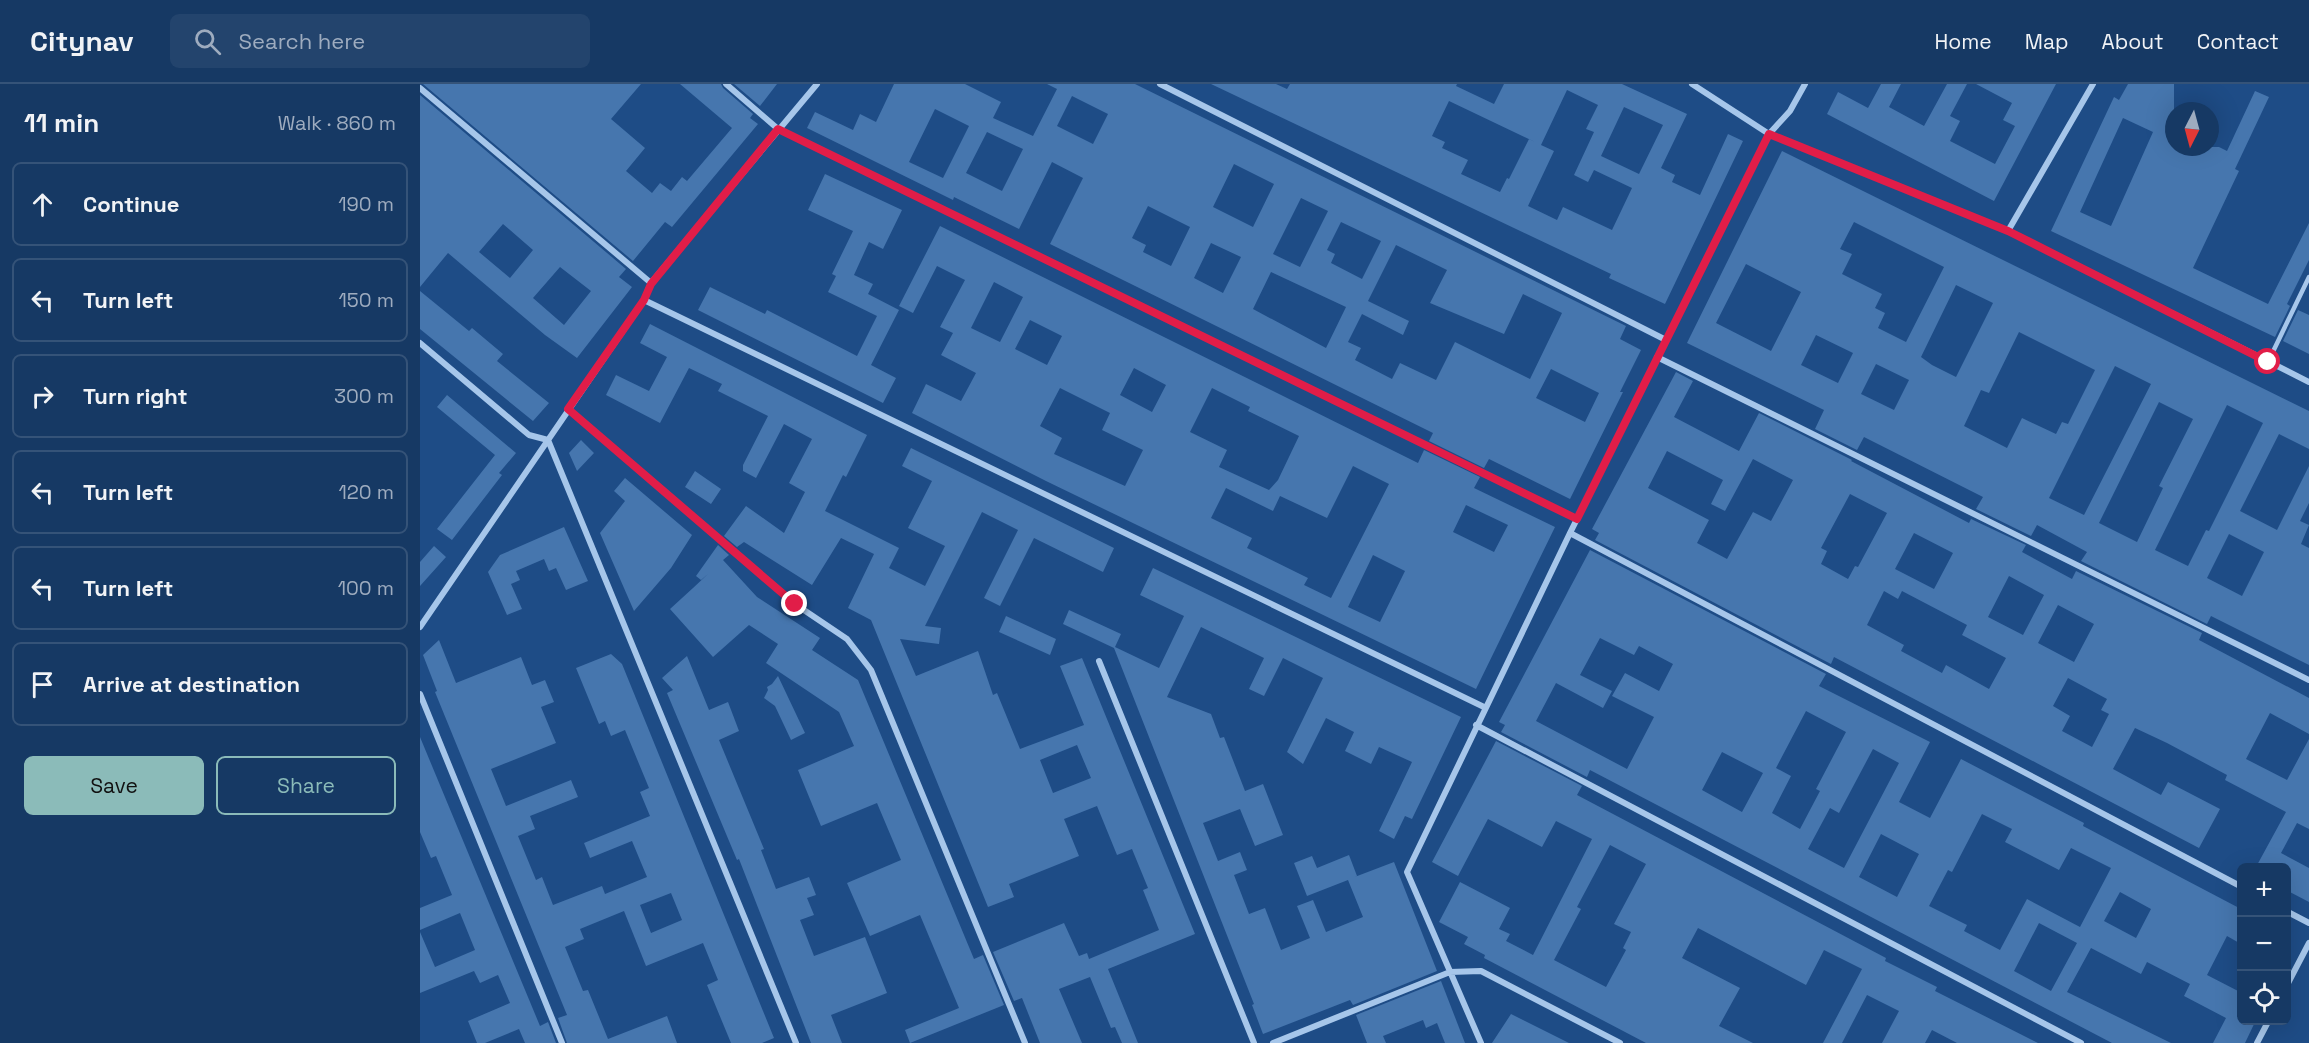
<!DOCTYPE html>
<meta charset="utf-8">
<style>
body{margin:0;font-family:"Space Grotesk",sans-serif;background:#23446d;color:#f1f3f6}
.controls{position:absolute;right:18px;bottom:18px;display:grid;overflow:hidden;border-radius:9px;box-shadow:0 6px 24px #0002}
.controls button{width:54px;height:54px;display:grid;place-items:center;padding:0;border:0;border-bottom:2px solid #355378;background:#163964;color:#f1f3f6;font:30px sans-serif}
.compass{position:absolute;left:1745px;top:18px;width:54px;height:54px;border-radius:50%;background:#163964;box-shadow:0 6px 24px #0002;rotate:186deg}
.stop{position:absolute;width:18px;height:18px;margin:-14px;border:4px solid #e11d48;border-radius:50%;background:#fff}
.stop.end{background:#e11d48;border-color:#fff;box-shadow:0 2px 6px #0008}
.list{margin:0;padding:0;list-style:none}
h2{display:flex;justify-content:space-between;align-items:center;height:78px;margin:0;padding:0 24px;font-size:26px}
h2 small{font-size:20px;font-weight:400;color:#9eacbf}
.list li{display:grid;grid-template-columns:39px 1fr auto;gap:18px;align-items:center;box-sizing:border-box;height:84px;margin:0 12px 12px;padding:0 12px;border:2px solid #355378;border-radius:9px}
.list b{display:block;font-size:22px;white-space:nowrap}
.list em{font-size:20px;font-style:normal;color:#9eacbf}
.actions{display:flex;gap:12px;padding:18px 24px}
.actions a{flex:1;padding:14px 0;border:2px solid #8bbbb9;border-radius:9px;text-align:center;font-size:21px;color:#8bbbb9}
.actions .main{background:#8bbbb9;color:#111}
.icon{flex:none;width:33px;height:33px;fill:none;stroke:currentColor;stroke-width:2;stroke-linecap:round;stroke-linejoin:round}
.map{position:relative;flex:none;width:1889px;height:959px;overflow:hidden}
header{display:flex;align-items:center;gap:36px;box-sizing:border-box;height:84px;padding:0 30px;background:#163964;border-bottom:2px solid #355378}
header strong{font-size:28px}
nav{display:flex;gap:33px;margin-inline-start:auto;font-size:21px}
.search{width:420px;height:54px;background:#23446d;display:flex;align-items:center;gap:15px;box-sizing:border-box;padding:0 21px;border-radius:9px;color:#9eacbf;font-size:22px}
main{display:flex}
aside{flex:1;background:#163964}
.map>svg:first-child{display:block}
.building{fill:#4676ae;fill-rule:evenodd}
.lines{fill:none;stroke-linecap:round;stroke-linejoin:round}
.service{stroke:#a6c6ea;stroke-width:4.5}
.minor{stroke:#a6c6ea;stroke-width:6}
.route{stroke:#e11d48;stroke-width:8}
</style>
<header>
<strong>Citynav</strong>
<div class="search"><svg class="icon" aria-label="search" viewBox="0 0 24 24"><circle cx="10" cy="10" r="6"/><path d="M15 15l6 6"/></svg>Search here</div>
<nav><a>Home</a><a>Map</a><a>About</a><a>Contact</a></nav>
</header>
<main>
<aside>
<h2>11 min<small>Walk · 860 m</small></h2>
<ul class="list">
<li><svg class="icon" aria-label="ahead" viewBox="0 0 24 24"><path d="M12 20V5M6 11l6-6 6 6"/></svg><div><b>Continue</b></div><em>190 m</em></li>
<li><svg class="icon" aria-label="left" viewBox="0 0 24 24"><path d="M17 20v-9H6M10 6l-5 5 5 5"/></svg><div><b>Turn left</b></div><em>150 m</em></li>
<li><svg class="icon" aria-label="right" viewBox="0 0 24 24"><path d="M7 20v-9h11M14 6l5 5-5 5"/></svg><div><b>Turn right</b></div><em>300 m</em></li>
<li><svg class="icon" aria-label="left" viewBox="0 0 24 24"><path d="M17 20v-9H6M10 6l-5 5 5 5"/></svg><div><b>Turn left</b></div><em>120 m</em></li>
<li><svg class="icon" aria-label="left" viewBox="0 0 24 24"><path d="M17 20v-9H6M10 6l-5 5 5 5"/></svg><div><b>Turn left</b></div><em>100 m</em></li>
<li><svg class="icon" aria-label="arrive" viewBox="0 0 24 24"><path d="M6 21V4h12l-3 4 3 4H6"/></svg><div><b>Arrive at destination</b></div></li>
</ul>
<div class="actions"><a class="main">Save</a><a>Share</a></div>
</aside>
<div class="map">
<svg width="1889" height="959" viewBox="0 0 1889 959">
<rect width="100%" height="100%" fill="#1e4c86"/>
<path class="building" d="M 3,0 L 221,0 L 191,35 L 225,64 L 206,87 L 232,109 L 240,99 L 251,107 L 262,93 L 267,97 L 312,44 L 260,0 L 301,0 L 303,4 L 333,30 L 330,34 L 338,40 L 252,143 L 245,138 L 213,177 Z
M 314,0 L 357,0 L 340,22 Z
M 474,0 L 545,0 L 581,18 L 573,34 L 613,52 L 637,5 L 627,0 L 715,0 L 1206,242 L 1200,255 L 1221,266 L 1200,308 L 1203,308 L 1150,415 L 1069,375 L 1064,384 L 1009,357 L 1013,349 L 630,160 L 663,94 L 632,78 L 599,145 L 534,113 L 533,116 L 387,44 L 395,28 L 433,46 L 440,30 L 456,38 ZM 652,12 L 688,30 L 673,60 L 637,42 ZM 515,25 L 549,42 L 523,94 L 489,78 ZM 567,48 L 603,65 L 582,107 L 546,89 ZM 814,80 L 854,100 L 833,143 L 793,123 ZM 881,114 L 908,127 L 880,183 L 853,170 ZM 728,122 L 770,143 L 751,182 L 723,168 L 726,161 L 712,154 ZM 921,138 L 961,157 L 942,195 L 911,179 L 915,170 L 907,166 ZM 791,159 L 821,173 L 803,209 L 774,194 ZM 976,161 L 1027,186 L 1010,219 L 1084,250 L 1103,210 L 1142,229 L 1110,295 L 1035,258 L 1016,296 L 980,279 L 972,295 L 935,276 L 941,264 L 928,258 L 942,230 L 983,251 L 989,237 L 948,217 ZM 851,188 L 926,223 L 906,264 L 833,225 ZM 1131,285 L 1179,309 L 1165,338 L 1116,314 Z
M 791,0 L 856,0 L 867,5 L 870,0 L 1037,0 L 1036,2 L 1074,20 L 1084,0 L 1202,0 L 1267,30 L 1241,84 L 1255,91 L 1252,98 L 1280,111 L 1308,50 L 1323,57 L 1245,220 L 1189,194 L 1191,190 ZM 1147,6 L 1178,21 L 1166,45 L 1174,48 L 1154,91 L 1168,98 L 1174,86 L 1212,104 L 1192,146 L 1143,123 L 1137,136 L 1108,122 L 1134,67 L 1121,61 ZM 1029,17 L 1115,58 L 1109,55 L 1089,95 L 1087,94 L 1080,108 L 1041,90 L 1048,76 L 1022,64 L 1025,58 L 1012,52 ZM 1204,23 L 1243,41 L 1219,90 L 1181,72 Z
M 1461,0 L 1481,0 L 1469,23 L 1504,42 L 1527,0 L 1547,0 L 1530,32 L 1540,37 L 1530,57 L 1575,80 L 1595,42 L 1583,36 L 1592,19 L 1556,0 L 1636,0 L 1574,117 L 1407,30 L 1418,8 L 1448,24 Z
M 1708,0 L 1754,0 L 1754,63 L 1799,63 L 1807,67 L 1835,7 L 1849,13 L 1815,85 L 1819,87 L 1773,184 L 1848,220 L 1889,139 L 1889,176 L 1867,220 L 1870,222 L 1855,253 L 1631,147 L 1694,13 L 1699,16 ZM 1703,34 L 1733,48 L 1691,142 L 1660,128 Z
M 0,11 L 206,185 L 199,193 L 212,203 L 157,274 L 125,251 L 28,169 L 0,203 ZM 83,140 L 113,166 L 90,194 L 59,168 ZM 140,183 L 171,207 L 144,241 L 113,214 Z
M 1362,67 L 1889,327 L 1889,365 L 1859,350 L 1820,427 L 1857,446 L 1889,382 L 1889,419 L 1880,437 L 1889,441 L 1881,460 L 1889,464 L 1889,581 L 1791,532 L 1787,540 L 1661,477 L 1667,468 L 1617,441 L 1611,452 L 1556,425 L 1563,413 L 1444,353 L 1437,366 L 1395,345 L 1404,326 L 1267,259 ZM 1434,138 L 1524,183 L 1486,258 L 1458,244 L 1465,229 L 1455,224 L 1462,210 L 1422,190 L 1432,170 L 1420,165 ZM 1326,180 L 1381,208 L 1351,267 L 1296,239 ZM 1536,201 L 1573,219 L 1536,293 L 1512,281 L 1501,273 ZM 1599,248 L 1675,286 L 1648,340 L 1642,338 L 1636,350 L 1602,334 L 1587,364 L 1544,342 L 1561,306 L 1569,309 ZM 1396,251 L 1433,269 L 1418,299 L 1381,281 ZM 1456,280 L 1489,296 L 1474,326 L 1441,310 ZM 1695,282 L 1731,300 L 1664,431 L 1629,414 ZM 1739,318 L 1773,335 L 1739,402 L 1743,404 L 1717,458 L 1679,439 ZM 1807,321 L 1843,339 L 1789,447 L 1786,446 L 1768,482 L 1735,466 ZM 1809,450 L 1844,468 L 1822,512 L 1787,494 Z
M 405,90 L 482,126 L 463,165 L 449,158 L 434,191 L 453,200 L 448,210 L 479,226 L 451,281 L 476,294 L 463,319 L 278,226 L 290,203 L 345,230 L 347,226 L 437,272 L 457,232 L 408,208 L 416,192 L 412,190 L 433,147 L 388,126 Z
M 520,142 L 998,379 L 1004,366 L 1060,393 L 1054,404 L 1135,443 L 1056,605 L 626,397 L 492,329 L 506,300 L 541,317 L 556,289 L 521,271 L 533,249 L 520,243 L 545,196 L 517,182 L 493,229 L 479,222 ZM 574,198 L 603,213 L 580,258 L 551,244 ZM 610,236 L 642,252 L 627,281 L 595,265 ZM 714,284 L 746,301 L 732,328 L 700,311 ZM 640,304 L 690,329 L 682,346 L 723,366 L 705,402 L 634,370 L 642,354 L 620,342 ZM 792,304 L 830,323 L 828,327 L 879,352 L 858,396 L 849,406 L 799,383 L 807,366 L 770,348 ZM 933,382 L 969,400 L 911,514 L 884,501 L 888,494 L 827,464 L 832,454 L 791,434 L 806,404 L 853,427 L 860,412 L 907,434 ZM 1046,421 L 1088,441 L 1074,468 L 1033,448 ZM 953,471 L 985,487 L 960,538 L 928,523 Z
M 0,207 L 49,247 L 52,244 L 83,270 L 77,277 L 129,319 L 113,337 L 0,245 Z
M 1878,226 L 1889,231 L 1889,270 L 1863,257 Z
M 230,240 L 447,351 L 426,393 L 423,391 L 405,427 L 479,464 L 469,484 L 505,502 L 525,462 L 488,444 L 512,397 L 482,382 L 491,364 L 694,464 L 683,488 L 614,454 L 580,522 L 564,514 L 598,446 L 562,428 L 505,542 L 521,544 L 519,560 L 480,555 L 496,592 L 558,567 L 573,611 L 577,609 L 600,665 L 664,641 L 640,582 L 662,574 L 775,850 L 688,885 L 718,959 L 702,959 L 695,943 L 691,944 L 670,893 L 639,905 L 662,959 L 620,959 L 602,914 L 594,917 L 573,868 L 644,839 L 659,872 L 667,869 L 669,875 L 739,846 L 723,806 L 728,804 L 712,765 L 697,771 L 677,722 L 644,735 L 659,772 L 589,800 L 594,813 L 568,823 L 451,536 L 428,524 L 454,470 L 421,454 L 392,501 L 324,458 L 317,463 L 304,452 L 326,422 L 364,449 L 385,408 L 369,399 L 392,355 L 364,340 L 336,394 L 323,387 L 323,381 L 348,332 L 298,307 L 302,300 L 269,284 L 240,339 L 186,311 L 196,291 L 229,307 L 247,273 L 220,259 ZM 657,661 L 671,694 L 633,709 L 620,676 Z
M 1256,288 L 1273,297 L 1254,333 L 1319,367 L 1339,329 L 1432,376 L 1431,377 L 1549,439 L 1551,435 L 1606,461 L 1602,468 L 1652,495 L 1656,487 L 1782,549 L 1779,556 L 1889,614 L 1889,650 L 1850,629 L 1826,675 L 1867,696 L 1889,655 L 1889,745 L 1877,739 L 1861,769 L 1889,784 L 1889,818 L 1866,806 L 1866,783 L 1836,783 L 1866,728 L 1805,696 L 1807,691 L 1747,659 L 1715,644 L 1693,685 L 1741,711 L 1748,698 L 1800,725 L 1779,764 L 1414,573 L 1411,580 L 1175,456 L 1179,449 L 1172,445 ZM 1247,367 L 1303,396 L 1291,420 L 1305,427 L 1333,375 L 1373,396 L 1351,437 L 1333,428 L 1307,475 L 1277,459 L 1289,436 L 1228,404 ZM 1430,410 L 1467,429 L 1438,483 L 1435,482 L 1428,495 L 1401,480 L 1407,467 L 1401,464 ZM 1494,449 L 1533,469 L 1514,505 L 1475,485 ZM 1589,492 L 1624,511 L 1603,551 L 1568,533 ZM 1464,507 L 1478,515 L 1482,507 L 1547,541 L 1542,551 L 1586,574 L 1569,605 L 1526,581 L 1522,589 L 1481,567 L 1484,561 L 1447,541 ZM 1638,521 L 1674,540 L 1654,578 L 1618,559 ZM 1648,594 L 1687,615 L 1681,626 L 1689,630 L 1672,663 L 1642,647 L 1650,632 L 1633,622 Z
M 27,311 L 96,369 L 79,389 L 82,391 L 32,456 L 17,445 L 75,371 L 17,323 Z
M 161,356 L 174,369 L 157,387 L 149,369 Z
M 275,387 L 301,405 L 291,420 L 265,403 Z
M 205,394 L 272,451 L 251,484 L 214,527 L 180,449 L 205,417 L 194,407 Z
M 144,443 L 168,497 L 146,506 L 136,484 L 129,487 L 124,475 L 96,487 L 100,496 L 91,500 L 102,525 L 87,531 L 68,488 L 80,471 Z
M 298,461 L 309,471 L 303,476 L 337,513 L 400,554 L 392,566 L 438,596 L 554,875 L 563,871 L 584,921 L 490,959 L 485,946 L 539,924 L 500,831 L 450,852 L 427,799 L 481,776 L 457,719 L 401,742 L 378,686 L 434,662 L 419,628 L 346,579 L 358,560 L 329,541 L 293,573 L 250,525 L 273,504 L 288,490 L 281,496 L 276,492 Z
M 14,462 L 26,473 L 0,502 L 0,478 Z
M 1170,466 L 1406,590 L 1399,602 L 1510,658 L 1479,718 L 1510,734 L 1541,675 L 1664,739 L 1663,742 L 1821,825 L 1821,860 L 1807,852 L 1787,891 L 1820,908 L 1821,905 L 1821,936 L 1836,936 L 1825,959 L 1793,959 L 1806,934 L 1764,912 L 1770,900 L 1727,878 L 1721,890 L 1671,864 L 1647,908 L 1751,959 L 1692,959 L 1170,686 L 1167,693 L 1081,648 L 1085,641 L 1079,638 ZM 1180,554 L 1214,571 L 1219,562 L 1253,580 L 1239,607 L 1205,589 L 1192,612 L 1234,633 L 1207,685 L 1116,637 L 1136,599 L 1183,624 L 1192,607 L 1160,591 ZM 1386,627 L 1426,648 L 1396,705 L 1400,707 L 1380,745 L 1352,729 L 1371,692 L 1356,684 ZM 1453,665 L 1479,679 L 1424,784 L 1388,765 L 1410,724 L 1419,729 ZM 1302,668 L 1343,689 L 1322,728 L 1282,706 ZM 1562,730 L 1592,745 L 1585,758 L 1639,786 L 1651,764 L 1691,784 L 1660,843 L 1607,815 L 1580,866 L 1544,847 L 1547,841 L 1509,822 L 1528,786 L 1532,788 ZM 1461,750 L 1499,770 L 1477,813 L 1439,793 ZM 1700,808 L 1731,825 L 1716,854 L 1684,837 ZM 1619,839 L 1657,859 L 1631,907 L 1594,887 Z
M 733,484 L 1041,633 L 992,735 L 985,732 L 974,755 L 959,747 L 992,678 L 959,663 L 951,680 L 925,667 L 934,648 L 906,634 L 883,680 L 867,668 L 903,594 L 863,574 L 844,612 L 829,605 L 844,574 L 781,543 L 747,613 L 791,630 L 800,654 L 804,653 L 825,707 L 843,700 L 863,751 L 835,762 L 820,725 L 783,739 L 798,777 L 820,768 L 827,786 L 814,791 L 829,830 L 845,824 L 861,866 L 890,854 L 877,822 L 893,816 L 906,848 L 943,833 L 928,796 L 887,812 L 874,779 L 892,772 L 897,784 L 929,771 L 937,792 L 932,794 L 974,778 L 1017,887 L 933,921 L 930,916 L 843,950 L 832,921 L 834,920 L 694,564 L 643,540 L 649,526 L 701,550 L 695,563 L 739,584 L 764,532 L 720,511 Z
M 586,532 L 636,555 L 630,571 L 579,548 Z
M 19,556 L 36,599 L 101,573 L 112,601 L 125,596 L 134,618 L 121,623 L 136,659 L 71,685 L 86,722 L 151,696 L 158,713 L 110,732 L 115,745 L 98,752 L 116,796 L 122,793 L 133,821 L 182,802 L 185,810 L 227,793 L 212,757 L 170,774 L 164,759 L 230,732 L 220,708 L 229,704 L 205,646 L 191,652 L 185,637 L 179,640 L 156,584 L 191,570 L 202,580 L 354,954 L 342,959 L 311,959 L 287,901 L 298,896 L 283,859 L 226,882 L 204,827 L 160,845 L 164,855 L 145,863 L 163,907 L 168,906 L 188,955 L 247,932 L 257,959 L 147,959 L 138,934 L 147,931 L 15,608 L 17,607 L 3,571 ZM 251,809 L 262,836 L 231,849 L 220,821 Z
M 267,572 L 289,626 L 308,618 L 319,647 L 299,656 L 344,765 L 341,766 L 356,805 L 389,793 L 396,811 L 387,814 L 394,831 L 380,836 L 394,872 L 445,853 L 467,909 L 411,931 L 422,959 L 391,959 L 319,775 L 317,776 L 247,609 L 253,606 L 242,594 Z
M 358,592 L 385,649 L 371,656 L 355,622 L 344,614 L 348,606 L 347,603 L 352,600 Z
M 0,653 L 120,942 L 128,938 L 136,959 L 105,959 L 99,945 L 65,959 L 57,959 L 48,937 L 90,919 L 78,891 L 60,899 L 54,887 L 0,909 L 0,848 L 15,883 L 55,866 L 40,829 L 0,846 L 0,824 L 32,811 L 16,772 L 11,774 L 0,748 Z
M 1076,657 L 1162,702 L 1157,711 L 1466,874 L 1465,877 L 1517,903 L 1515,907 L 1618,959 L 1537,959 L 1512,946 L 1505,959 L 1462,959 L 1479,927 L 1447,911 L 1422,959 L 1403,959 L 1442,885 L 1404,866 L 1386,901 L 1278,844 L 1262,874 L 1320,904 L 1299,942 L 1333,959 L 1226,959 L 1064,874 L 1065,871 L 1044,860 L 1048,853 L 1019,838 L 1040,798 L 1090,824 L 1079,845 L 1090,850 L 1086,857 L 1113,871 L 1172,755 L 1136,737 L 1122,763 L 1068,735 L 1038,792 L 1012,778 ZM 1190,761 L 1226,780 L 1194,840 L 1211,848 L 1203,864 L 1206,866 L 1186,903 L 1134,876 L 1161,825 L 1157,823 Z
M 1021,897 L 1045,959 L 1025,959 L 1017,939 L 1006,944 L 1003,936 L 963,952 L 966,959 L 947,959 L 936,931 Z
M 1091,930 L 1149,959 L 1072,959 Z"/>
<g class="lines">
<path class="service" d="M 1848,278 L 1889,193"/>
<path class="minor" d="M 306,0 L 358,45 L 1157,435
M 740,0 L 1246,256
M 1272,0 L 1349,50 L 1588,147 L 1889,298
M 0,4 L 231,199
M 1588,147 L 1673,0
M 224,216 L 1064,623
M 0,259 L 109,351 L 128,356 L 376,959
M 1237,273 L 1889,596
M 148,325 L 375,520 L 427,555 L 451,586 L 605,959
M 1150,449 L 1822,803
M 0,543 L 224,216 L 231,199 L 397,0
M 679,577 L 834,959
M 0,610 L 142,959
M 1056,641 L 1661,959
M 1866,827 L 1889,839
M 1866,903 L 1889,859
M 853,959 L 1030,888 L 1061,887 L 1200,959
M 1061,959 L 987,788 L 1150,449 L 1349,50 L 1370,27 L 1385,0
M 1837,959 L 1849,936"/>
</g>
<g class="lines">
<path class="route" d="M 375,520 L 148,325 L 224,216 L 231,200 L 358,45 L 1157,435 L 1349,50 L 1588,147 L 1848,278"/>
</g>
</svg>
<div class="controls">
<button>+</button>
<button>−</button>
<button><svg class="icon" aria-label="locate" viewBox="0 0 24 24"><circle cx="12" cy="12" r="6"/><path d="M12 2v4M12 18v4M2 12h4M18 12h4"/></svg></button>
</div>
<svg class="compass" viewBox="-18 -18 36 36"><path d="M0-13l5 13h-10z" fill="#e53935"/><path d="M0 13l5-13h-10z" fill="#9eacbf"/></svg>
<div class="stop" style="left:1848px;top:278px"></div>
<div class="stop end" style="left:375px;top:520px"></div>
</div>
</main>
